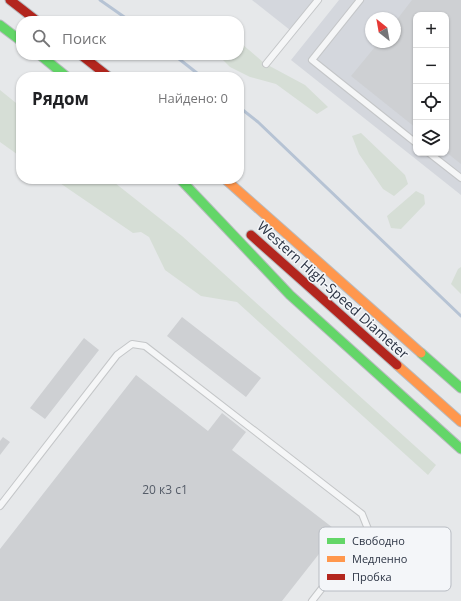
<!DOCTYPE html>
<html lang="ru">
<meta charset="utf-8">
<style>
body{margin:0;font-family:"Open Sans",sans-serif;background:#f6f6f6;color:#202124}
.controls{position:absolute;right:12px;top:12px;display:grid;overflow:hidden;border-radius:8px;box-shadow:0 1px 3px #0004}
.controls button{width:36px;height:36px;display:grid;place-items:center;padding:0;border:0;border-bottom:1px solid #e0e0e0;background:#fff;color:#202124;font:20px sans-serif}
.compass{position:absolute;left:365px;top:12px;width:36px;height:36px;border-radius:50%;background:#fff;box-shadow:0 1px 3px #0004;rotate:329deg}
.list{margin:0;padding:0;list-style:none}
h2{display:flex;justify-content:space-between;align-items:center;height:52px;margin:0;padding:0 16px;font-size:17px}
h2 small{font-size:13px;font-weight:400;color:#757577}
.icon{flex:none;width:22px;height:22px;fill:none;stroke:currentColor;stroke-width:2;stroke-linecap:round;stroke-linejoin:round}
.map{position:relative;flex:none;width:461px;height:601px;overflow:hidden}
.search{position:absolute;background:#fff;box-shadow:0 1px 3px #0004;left:16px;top:16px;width:228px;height:44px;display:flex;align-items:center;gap:10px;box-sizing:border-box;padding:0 14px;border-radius:16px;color:#757577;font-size:15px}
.panel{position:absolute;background:#fff;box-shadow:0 1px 3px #0004;left:16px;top:72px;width:228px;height:112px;border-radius:16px}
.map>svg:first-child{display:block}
.built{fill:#d4d7dd;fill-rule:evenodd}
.green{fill:#d6ded6}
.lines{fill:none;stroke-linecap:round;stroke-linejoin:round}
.stream{stroke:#b6c3d4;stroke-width:3}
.building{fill:#ced0d3}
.lane-casing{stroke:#c4c6c8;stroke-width:8}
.fast-casing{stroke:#b8bbbf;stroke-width:11}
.slow-casing{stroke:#b8bbbf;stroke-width:11}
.jam-casing{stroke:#b8bbbf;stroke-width:11}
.lane{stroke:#f5f6f7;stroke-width:6}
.fast{stroke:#63d668;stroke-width:9}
.slow{stroke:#ff974d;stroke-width:9}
.jam{stroke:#b3261e;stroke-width:9}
.labels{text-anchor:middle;stroke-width:3;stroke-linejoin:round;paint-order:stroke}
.number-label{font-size:12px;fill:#555c68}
.street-label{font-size:14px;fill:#2c3444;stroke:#f4f6f9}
.key{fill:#f4f6f9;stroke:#b8bcc3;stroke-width:1}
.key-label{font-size:11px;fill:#2c3444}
</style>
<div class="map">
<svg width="461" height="601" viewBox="0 0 461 601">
<rect width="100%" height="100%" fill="#e6e8ea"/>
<path class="built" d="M 252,0 L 322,0 L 295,34 Z
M 339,0 L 461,0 L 461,195 L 291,60 ZM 416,15 L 446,15 L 446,153 L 416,153 ZM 371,18 L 395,18 L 395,42 L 371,42 Z"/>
<path class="green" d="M 239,39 L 242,44 L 264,63 L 305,85 L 328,107 L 317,114 L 276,84 L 250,77 L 230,67 L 218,55 L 239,55 Z
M 0,90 L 21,107 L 21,157 L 0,142 Z
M 361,133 L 405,175 L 408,184 L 394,196 L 383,189 L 359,154 L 352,136 Z
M 54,179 L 110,179 L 182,236 L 436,465 L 428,475 L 237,302 L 201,296 L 165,270 L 149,237 L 141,232 L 133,233 Z
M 416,191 L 424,195 L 425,204 L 401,229 L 391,228 L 387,216 Z
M 461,267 L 461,294 L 451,284 L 458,269 Z"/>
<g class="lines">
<path class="stream" d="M 100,0 L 130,21
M 174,55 L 202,77
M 239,107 L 258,122 L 461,316"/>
</g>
<path class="building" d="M 412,0 L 461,0 L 461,164 L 446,152 L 446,15 L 416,15 L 416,128 L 351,76 L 379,42 L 395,42 L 395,22 Z
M 182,317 L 261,378 L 246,397 L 167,336 Z
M 84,338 L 99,350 L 45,419 L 30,408 Z
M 136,375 L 208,431 L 222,413 L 246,432 L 232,450 L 337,531 L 282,601 L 0,601 L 0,549 Z
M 3,437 L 10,442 L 0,455 L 0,441 Z"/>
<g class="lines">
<defs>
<path id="lane" d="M 360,0 L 312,60 L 416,143
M 266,64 L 318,0
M 429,153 L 461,178
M 0,506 L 117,355 L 132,344 L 145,346 L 362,514 L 368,529 L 312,601"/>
<path id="fast" d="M 0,25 L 21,41
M 40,55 L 67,77
M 180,179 L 290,295 L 461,449
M 421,353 L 461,388"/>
<path id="slow" d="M 225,179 L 421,353
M 397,365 L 461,422"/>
<path id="jam" d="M 10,0 L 37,21
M 81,55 L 109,77
M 251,235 L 397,365"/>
</defs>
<use href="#lane" class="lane-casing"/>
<use href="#fast" class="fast-casing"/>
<use href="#slow" class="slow-casing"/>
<use href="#jam" class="jam-casing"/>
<use href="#lane" class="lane"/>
<use href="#fast" class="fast"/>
<use href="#slow" class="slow"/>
<use href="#jam" class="jam"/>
</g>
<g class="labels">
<g class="number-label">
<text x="165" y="494">20 к3 с1</text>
</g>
<g class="street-label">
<text transform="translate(333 290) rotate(42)" y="5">Western High-Speed Diameter</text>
</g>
</g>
<rect x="319" y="527" width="132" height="64" rx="6" class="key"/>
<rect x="327" y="538" width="18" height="6" fill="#63d668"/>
<rect x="327" y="556" width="18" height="6" fill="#ff974d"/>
<rect x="327" y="574" width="18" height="6" fill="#b3261e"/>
<g class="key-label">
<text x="352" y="545">Свободно</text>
<text x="352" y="563">Медленно</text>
<text x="352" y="581">Пробка</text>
</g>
</svg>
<div class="controls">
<button>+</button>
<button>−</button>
<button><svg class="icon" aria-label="locate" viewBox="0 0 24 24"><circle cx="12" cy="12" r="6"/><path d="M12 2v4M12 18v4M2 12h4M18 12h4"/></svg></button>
<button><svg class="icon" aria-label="layers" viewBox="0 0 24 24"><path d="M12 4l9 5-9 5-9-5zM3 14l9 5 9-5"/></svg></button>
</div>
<svg class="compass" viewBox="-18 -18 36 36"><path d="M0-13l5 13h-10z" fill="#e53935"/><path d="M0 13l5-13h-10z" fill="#757577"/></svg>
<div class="search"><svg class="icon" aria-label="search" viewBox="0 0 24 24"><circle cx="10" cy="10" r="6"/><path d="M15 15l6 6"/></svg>Поиск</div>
<section class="panel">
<h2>Рядом<small>Найдено: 0</small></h2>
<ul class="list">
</ul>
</section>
</div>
